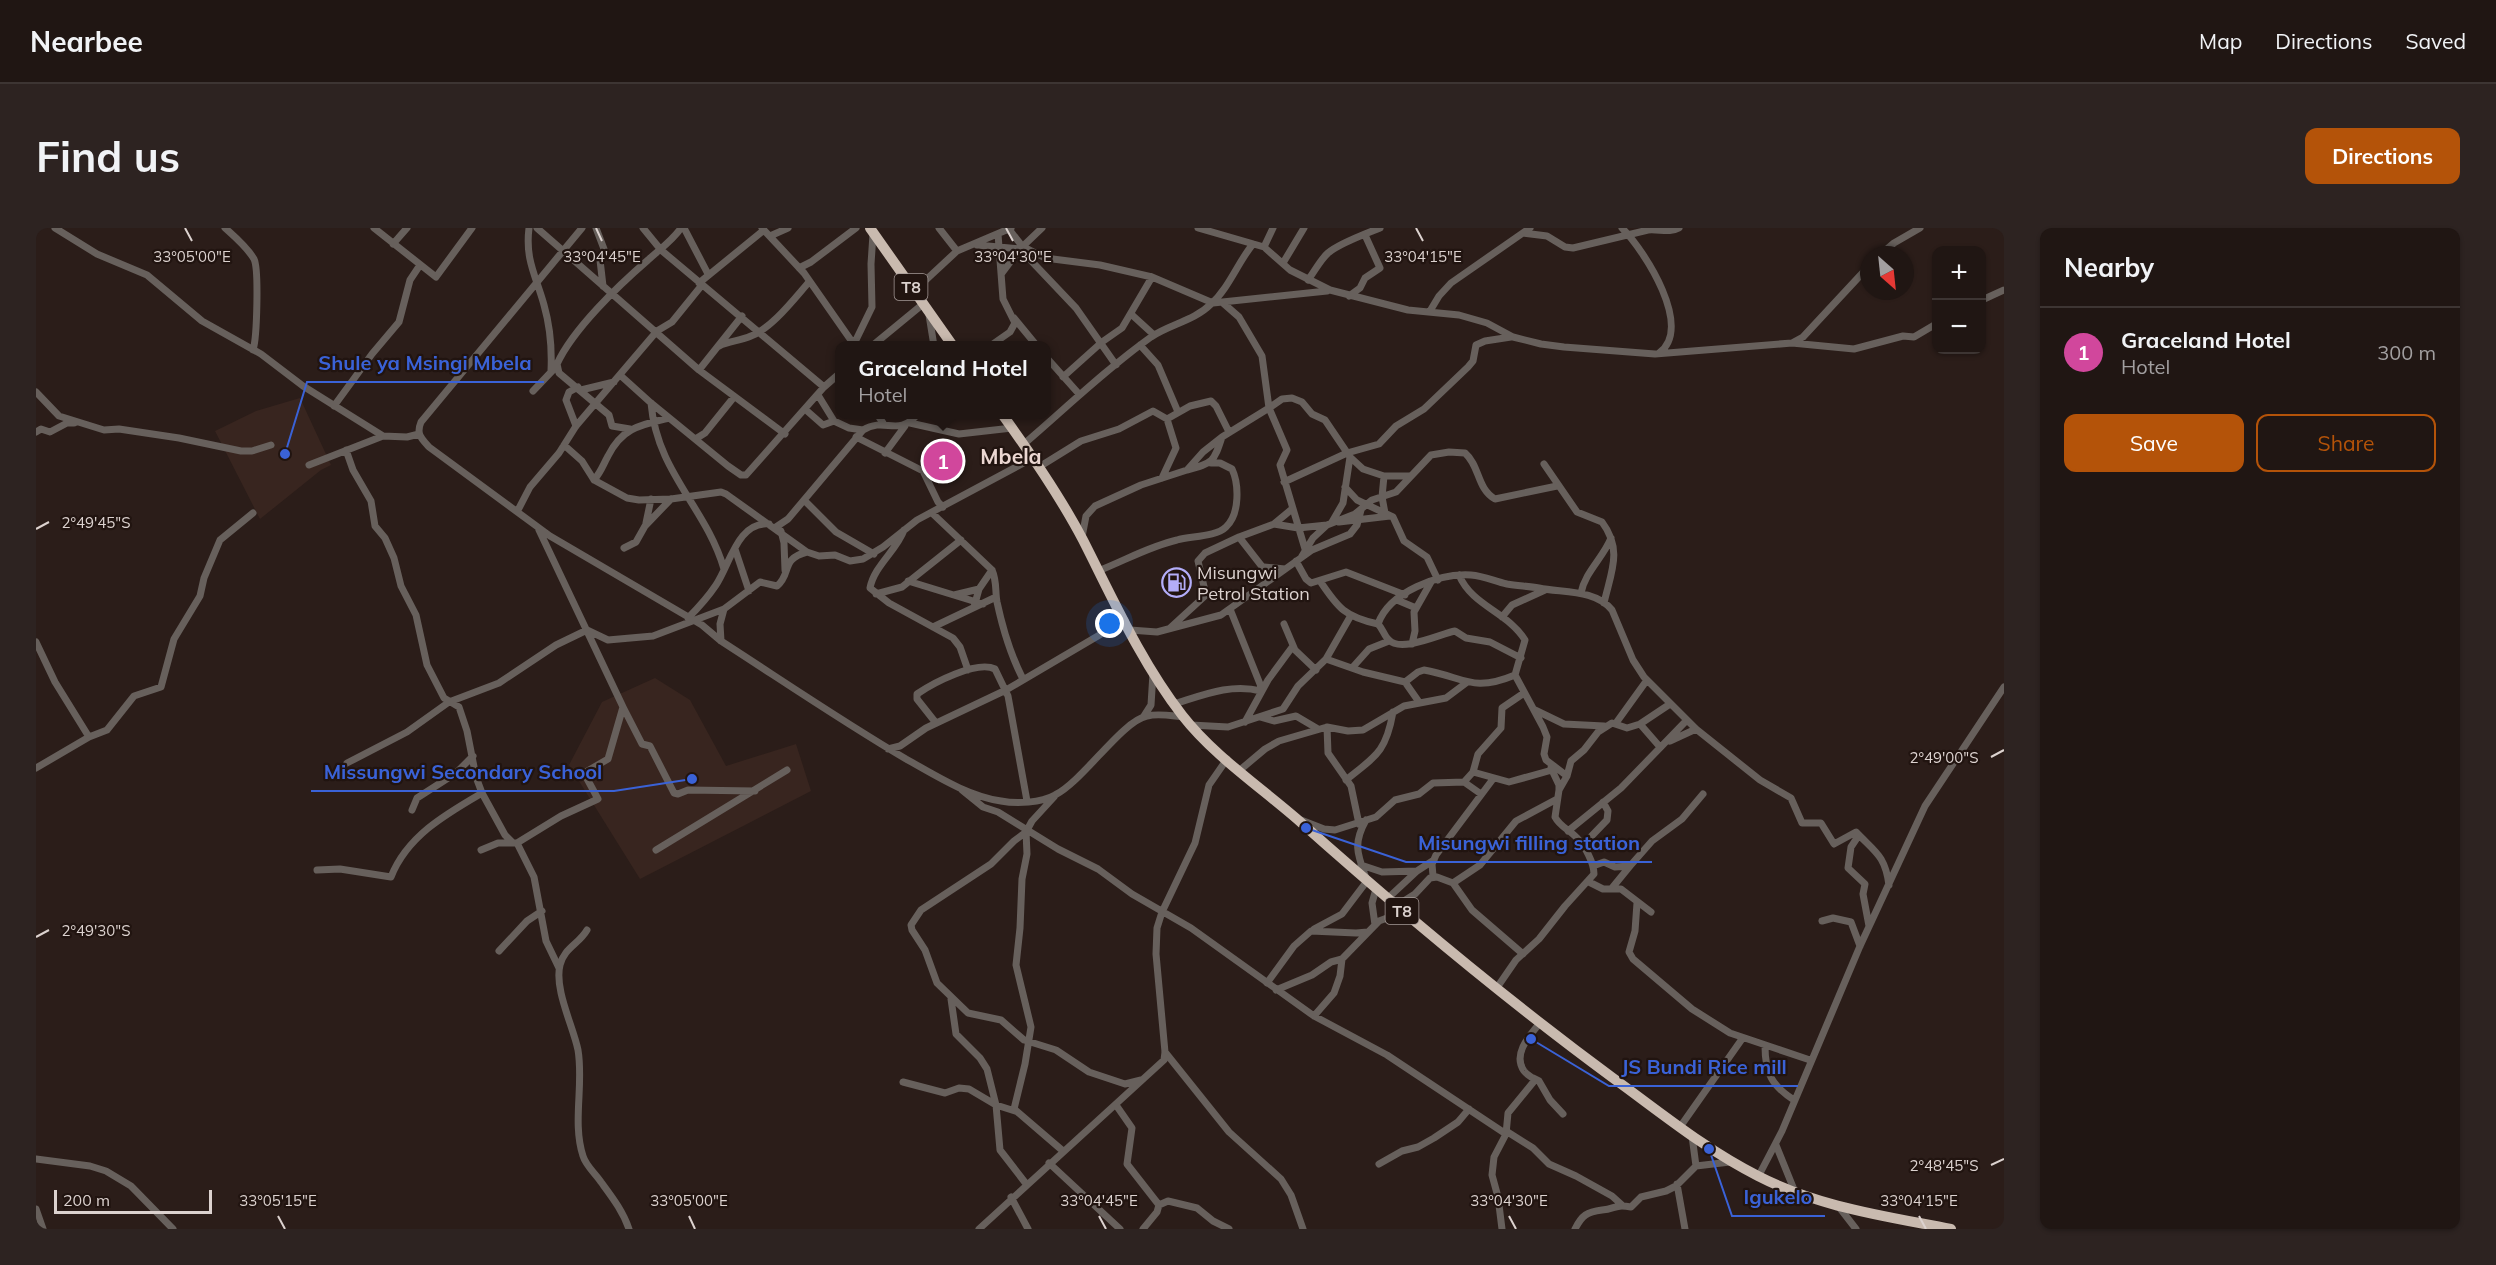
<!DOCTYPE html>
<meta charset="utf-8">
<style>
body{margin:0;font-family:Mulish,sans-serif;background:#2d2321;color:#f1f3f6}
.controls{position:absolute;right:18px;top:18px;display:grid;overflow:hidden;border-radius:12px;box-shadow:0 2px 4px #0004}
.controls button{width:54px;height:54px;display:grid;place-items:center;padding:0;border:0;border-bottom:2px solid #3d3533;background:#201613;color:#f1f3f6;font:30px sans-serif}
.compass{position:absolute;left:1824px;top:18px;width:54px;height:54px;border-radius:50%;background:#201613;box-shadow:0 2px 4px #0004;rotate:153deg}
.scale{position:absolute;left:18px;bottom:15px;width:158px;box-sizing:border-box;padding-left:6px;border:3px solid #dcd2cf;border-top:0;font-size:16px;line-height:21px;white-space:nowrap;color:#dcd2cf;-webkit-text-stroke:4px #211410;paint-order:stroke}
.you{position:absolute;left:1074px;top:396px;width:21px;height:21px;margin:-15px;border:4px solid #fff;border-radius:50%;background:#1a73e8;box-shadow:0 0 0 9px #1a73e833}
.badge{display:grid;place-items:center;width:39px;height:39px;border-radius:50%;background:#b45309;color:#fff;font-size:20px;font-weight:700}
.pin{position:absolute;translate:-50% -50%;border:3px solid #fff;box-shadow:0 2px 6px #0006}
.popup{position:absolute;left:799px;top:113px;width:216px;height:78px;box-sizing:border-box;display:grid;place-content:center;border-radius:12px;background:#201613;filter:drop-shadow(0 2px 4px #0005);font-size:20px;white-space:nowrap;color:#a29fa0}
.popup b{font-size:22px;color:#f1f3f6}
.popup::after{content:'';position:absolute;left:50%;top:100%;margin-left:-12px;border:12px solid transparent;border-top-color:#201613}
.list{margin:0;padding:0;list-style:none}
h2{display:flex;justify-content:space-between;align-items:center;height:78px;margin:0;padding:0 24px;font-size:26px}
h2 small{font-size:20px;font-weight:400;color:#a29fa0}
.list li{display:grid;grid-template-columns:39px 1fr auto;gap:18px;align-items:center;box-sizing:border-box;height:90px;padding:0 24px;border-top:2px solid #3d3533}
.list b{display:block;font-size:22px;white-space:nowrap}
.list p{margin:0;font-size:20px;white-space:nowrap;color:#a29fa0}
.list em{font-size:20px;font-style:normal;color:#a29fa0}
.actions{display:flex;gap:12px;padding:18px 24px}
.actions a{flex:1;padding:14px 0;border:2px solid #b45309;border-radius:12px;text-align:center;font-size:21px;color:#b45309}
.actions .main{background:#b45309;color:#fff}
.map{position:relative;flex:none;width:1968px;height:1001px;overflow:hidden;border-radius:12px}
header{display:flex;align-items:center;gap:36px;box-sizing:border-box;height:84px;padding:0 30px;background:#201613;border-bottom:2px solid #3d3533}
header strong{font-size:28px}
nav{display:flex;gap:33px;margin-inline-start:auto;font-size:21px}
.intro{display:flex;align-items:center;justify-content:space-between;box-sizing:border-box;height:144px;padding:0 36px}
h1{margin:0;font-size:42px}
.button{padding:15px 27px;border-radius:12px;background:#b45309;color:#fff;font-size:21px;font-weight:700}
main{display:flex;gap:36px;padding:0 36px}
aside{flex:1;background:#201613;border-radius:12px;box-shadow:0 2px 4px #0004}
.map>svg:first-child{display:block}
.built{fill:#38251f}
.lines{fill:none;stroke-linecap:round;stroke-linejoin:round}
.minor{stroke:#67605c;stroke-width:7}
.highway{stroke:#c9baaf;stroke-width:10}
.ticks{fill:none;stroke:#dcd2cf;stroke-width:2}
.labels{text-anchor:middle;stroke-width:4.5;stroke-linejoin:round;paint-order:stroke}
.shield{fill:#211410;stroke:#a49996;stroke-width:1.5}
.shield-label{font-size:16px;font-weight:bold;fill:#dcd2cf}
.poi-label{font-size:18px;fill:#dcd2cf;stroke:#211410;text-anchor:start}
.quarter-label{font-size:21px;font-weight:bold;fill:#ebd7d2;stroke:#211410}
.ticks-label{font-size:15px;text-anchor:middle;fill:#dcd2cf;stroke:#211410;stroke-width:4.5;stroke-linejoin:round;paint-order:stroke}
.leader{fill:none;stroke:#3a62d7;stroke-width:2}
.callout-dot{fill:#3a62d7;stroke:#211410;stroke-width:2}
.callout-label{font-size:20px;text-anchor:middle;font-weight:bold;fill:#3a62d7;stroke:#211410;stroke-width:4.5;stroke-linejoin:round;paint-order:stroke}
</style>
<header>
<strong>Nearbee</strong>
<nav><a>Map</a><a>Directions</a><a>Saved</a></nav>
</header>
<div class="intro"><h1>Find us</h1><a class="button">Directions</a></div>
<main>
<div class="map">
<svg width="1968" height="1001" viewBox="0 0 1968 1001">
<rect width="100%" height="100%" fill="#2b1d19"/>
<path class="built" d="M 264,170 L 295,237 L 285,242 L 224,291 L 179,203 L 220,183 Z
M 619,450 L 654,472 L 690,538 L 760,516 L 775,563 L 604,651 L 533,537 L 566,474 Z"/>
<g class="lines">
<path class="minor" d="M 19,0 L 61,26 L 111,47 L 166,93 L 225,126 L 267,158 L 347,208
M 189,0 C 199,9 211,19 218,31 C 223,41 221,110 217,122
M 338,0 L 400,49 L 436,0
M 493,0 C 489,32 500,48 508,77 C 514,98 516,121 515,143
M 501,0 L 663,142 L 749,206
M 546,0 L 385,194 C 380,206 385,210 393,219 L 514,308 L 666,397 L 685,413 C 747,453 807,494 870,531 C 899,547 931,568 965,573 C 980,576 1005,575 1019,567 C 1047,553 1086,493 1111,488 C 1123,485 1136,488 1148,489
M 560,0 L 568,21 L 564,32 L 567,58
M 607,0 L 625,22 L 788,159
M 648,0 L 672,46
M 726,0 L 768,45 L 819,118
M 903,0 L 921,23
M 972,0 L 986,18 L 1009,30 L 1064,37 L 1116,49 L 1177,75 L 1291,63
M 1162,0 L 1228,19 L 1254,42 L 1294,62 L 1372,82 L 1423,87 L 1451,95 L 1477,109 L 1505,116 L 1528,119 L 1619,126 L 1756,115 L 1767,109 L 1833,38
M 1586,0 C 1609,23 1658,100 1623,125
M 1487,5 L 1511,8 L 1529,19 L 1537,20 L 1612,2 C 1623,1 1634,5 1643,0
M 734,8 L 752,0
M 357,16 L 371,0
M 941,17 L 984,21 L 1040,80 L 1080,137
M 1228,19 L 1237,0
M 1844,27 L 1858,15 L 1884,0
M 1247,35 L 1268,0
M 763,40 L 775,34 L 820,0
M 966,45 L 984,21 L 1006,0
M 1272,52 C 1279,43 1284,32 1292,25 C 1302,16 1331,5 1344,0
M 663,55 L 728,2
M 878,63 L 921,23 L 975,0
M 1313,68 L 1324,60 L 1329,50 L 1344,40 L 1329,7
M 1946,72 L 1968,62
M 1394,83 L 1403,68 L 1415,55 L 1494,0
M 1095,86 L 1118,107
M 893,87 L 898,118
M 978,90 L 1001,118
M 1756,115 L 1818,121 L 1867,108 L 1878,109 L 1900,96
M 818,116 L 836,79 L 835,36 L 837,6
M 1104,117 L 1122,137 L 1142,184
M 683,118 C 693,113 704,113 715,108 C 736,100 758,71 773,54
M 836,118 L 887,76
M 954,118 L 974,104 L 979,95 L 967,71 L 962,6
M 1010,129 L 1043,166
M 663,142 L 706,88
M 584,147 L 615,175 L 692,238 L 705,247 L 710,247 L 788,159 L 804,145
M 1027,149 L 1066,114 L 1086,100 L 1116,49
M 545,162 L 578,154
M 497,163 L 518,141
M 0,164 L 23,188 L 68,202 L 83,201 L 143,210 L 205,223 L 216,223 L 235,217
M 782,167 L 798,193
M 615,175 C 621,245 670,279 688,341
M 298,178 L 336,126 L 363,94 L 374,52 L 384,37
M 770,182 L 787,197 L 798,193 L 813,200 L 827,202
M 841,186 L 847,195
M 874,195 L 923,206 L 976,200
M 540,198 L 530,172 L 533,164 L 542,159
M 594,201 L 576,198 L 573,187 L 523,145 L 521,136 C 537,101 583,57 612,32 C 624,21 636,13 645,0
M 0,204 L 5,201 L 14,204 L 31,195 L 38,195
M 820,209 L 887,243 L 902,274 L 907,279
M 661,210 L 669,205 L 698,169
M 988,216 C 1030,180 1069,142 1115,109 C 1134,96 1158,93 1175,76 C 1193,60 1202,34 1217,16
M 528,217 L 546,233 L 558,252 L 591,270 L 603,272 L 635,271 L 685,264 L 690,266 L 771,324 L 783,328 L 799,327 L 814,333 L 827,331 L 847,319 L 881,292 L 997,230
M 310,222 L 317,242 L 335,273 L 339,298 L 349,310 L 358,330 L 365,358 L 380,387 L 391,437 L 408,470 L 423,479 L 431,503 L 440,549 L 446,565 L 469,607 L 477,615 L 481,615 L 525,588 L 562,571 L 548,545 L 572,531 L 587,479 L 503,302
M 849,225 L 869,198
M 1508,236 L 1541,284 L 1566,294 C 1587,322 1575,344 1568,375
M 273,237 L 347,208 L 371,209 L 383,206
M 1003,239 L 1045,213 L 1083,201 L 1117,183 L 1131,191 L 1154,178 L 1175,173 L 1180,178 L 1193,204
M 1151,242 C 1177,235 1178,234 1186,209
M 1348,248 L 1346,269 L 1349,285
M 1126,250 L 1140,220 L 1131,191
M 558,252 C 565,244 567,237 572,228 C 586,200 604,197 633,190
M 1248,254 L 1311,225 L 1343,216 L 1360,198 L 1388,181 L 1432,139 L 1437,133 L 1440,117 L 1449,113 L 1475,109
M 1309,259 L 1321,272 L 1357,289 L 1368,313 L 1391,329 L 1402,352
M 768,272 L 800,304 L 838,326
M 481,284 L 494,259 L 523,225 L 540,198 L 621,103 L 636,94 L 666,57
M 896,285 L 956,342 C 961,353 959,363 961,374 C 967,402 974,426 987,451
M 1296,294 L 1307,275 L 1314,229
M 1303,294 L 1354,288
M 610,295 L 615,271
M 1238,296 L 1256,281
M 740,299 L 752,291 L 827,202 C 850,188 861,210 882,186
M 868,302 C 861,322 838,338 834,360 L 853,375 L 917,410 L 924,419 L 932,442
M 745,303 L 748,315 L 749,342
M 1046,309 L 1050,288 L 1059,278 L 1105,257 L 1151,242 L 1167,224 L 1186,209 L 1233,180 L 1226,128 L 1203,89 L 1187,75
M 1203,309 L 1235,350
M 588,320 L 600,314 L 609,298 L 635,271
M 699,321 L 713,363
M 1269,321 L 1244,237 L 1251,222 L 1233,180 L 1246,171 L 1256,170 L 1266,174 L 1276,186 L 1289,192 L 1314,229 L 1327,241 L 1348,248 L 1373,248
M 1266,328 L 1277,310 L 1291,297 L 1319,286 L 1336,272 L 1360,264 L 1395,227 L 1413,224 L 1429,225 C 1444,238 1441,261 1459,271 L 1521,258
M 1260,333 L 1270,351 L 1275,355 L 1310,344 L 1369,367
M 1228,339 L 1249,341
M 1062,343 C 1088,333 1114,318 1141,312 C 1155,308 1180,309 1190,299 C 1204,286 1203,256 1196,241 L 1184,235 L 1175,235
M 1423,347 C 1436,378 1472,384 1489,412 L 1479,447 L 1507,499 L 1511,509 L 1508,526 L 1510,532 L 1531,548
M 872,353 L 947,376
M 1284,353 C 1302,380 1309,389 1342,396 C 1347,401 1348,408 1353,412 C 1365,425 1404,406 1419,403 L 1430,410 L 1454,414 L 1485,430
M 1545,365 C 1549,344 1567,330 1575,310
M 840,366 L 866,359 L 925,312
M 918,367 L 943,361
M 1361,372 L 1380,380
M 938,379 L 943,361 L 956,342
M 1194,381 L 1226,461
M 1466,389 L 1476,377 L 1509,362
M 652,390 C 662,380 672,369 680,357 C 694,336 702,293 733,296
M 1248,396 L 1259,422 L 1280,442
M 1342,396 C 1353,364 1403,345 1435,347 C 1448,348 1458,353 1471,356 C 1481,358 1492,358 1503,360 C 1526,365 1559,361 1576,382 L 1597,432 L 1608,449 L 1660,501 L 1724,552 L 1755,570 L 1766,595 L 1785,595 L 1798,616 L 1820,604 C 1839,624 1849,627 1853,657
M 897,399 L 960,369
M 1134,400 L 1170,367 L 1162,333 L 1169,325 L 1203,309 L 1238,296 L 1262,300 L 1291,297
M 1094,402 L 1121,404 L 1185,387 L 1276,322 L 1314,306 L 1321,297 L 1325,282
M 685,413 L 684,396 L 688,381
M 0,414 L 19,454 L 53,509
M 1376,416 L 1379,403 L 1378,384 L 1395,354
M 1290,431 L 1327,444 L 1369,454 L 1383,474
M 1316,440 L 1333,421 L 1353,413
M 1369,454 L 1382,444 L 1388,442 C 1428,449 1436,465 1479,447
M 1138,476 C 1167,467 1195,455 1225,463
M 587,479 L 606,516 L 614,518 L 638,565 L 642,566 L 652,562 L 719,563
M 1499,482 L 1528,496 L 1568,498
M 1108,488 L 1115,477 L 1117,445
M 1224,489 L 1238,493 L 1260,488 L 1282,501
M 1209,494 L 1232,452 L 1257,418
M 900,495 L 881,471 L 881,466 C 897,455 941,432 959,441 L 972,468 L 991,573
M 1580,495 L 1611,452
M 1604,496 L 1624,519
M 1155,497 L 1192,499 L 1247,481 L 1262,458 L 1290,431 L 1314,389
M 1291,499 L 1292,525 L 1315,558 L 1323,596
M 1634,513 L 1660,501
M 852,521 L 864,518 L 890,500 L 970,462 L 1089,392
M 311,535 L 371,504 L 413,474 L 463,455 L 520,417 L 551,402 L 572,412 L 617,408 L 688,381 L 724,354 L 741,358 C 756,346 744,331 771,324
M 0,540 L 53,509 L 71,502 L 98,468 L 125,459 L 138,411 L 164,368 L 168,350 L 184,312 L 217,285
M 1515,540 L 1523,557 L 1523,562
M 1204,542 L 1229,521 L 1243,513 L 1291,499 L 1312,503 L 1327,502 L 1368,478 L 1410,470 L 1430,455
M 1437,544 L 1473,554 L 1516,542
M 1310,552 C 1340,528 1350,524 1357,484
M 1428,554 L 1437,544 L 1442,526 L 1465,500 L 1466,480 L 1488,465
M 926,562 L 947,579 L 962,584 L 1022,621 L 1062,641 L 1096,666 L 1155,700 L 1278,788 L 1351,827 L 1470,906
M 1018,569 L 996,593 L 990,604 L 991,626 L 986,651 L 984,700 L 980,737 L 995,799 L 989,836 L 978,881 L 1027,923
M 376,582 L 381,570 L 420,545 L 437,528
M 1265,592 L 1288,601 L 1299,602 L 1340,589 L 1359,572 L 1383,566 L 1397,555 L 1428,554 L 1445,566
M 1532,603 L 1585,560 L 1650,493
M 990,604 L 978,613 L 955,636 L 885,682 L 875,697 L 876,702 L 889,722 L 901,755 L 932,785 L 965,792 L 988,812 L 1020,822 L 1053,844 L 1089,856 L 1105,852
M 1823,607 L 1815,619 L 1812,640 L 1829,656 L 1827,666 L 1833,698
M 481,615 L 498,649 L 510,713 L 523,740
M 1546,618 L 1571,592 L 1572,583 L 1567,574
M 445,622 L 462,615 L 477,615
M 620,622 L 751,542
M 1325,637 L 1346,644 L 1381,643
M 1557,638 L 1568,634 L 1579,639 L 1594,638 L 1616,613 L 1646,591 L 1667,566
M 281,642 L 304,641 L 355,649 C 371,608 410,586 446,565
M 1397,648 L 1396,636 L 1400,627 L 1457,551
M 1553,654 L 1567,661 L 1585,661 L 1615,684
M 1417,655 L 1444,637 L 1480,593 L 1521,571
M 1576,660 L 1594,638
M 1376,669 L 1377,692
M 1351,671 L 1381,643 L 1398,632
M 1601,675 L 1599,703 L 1593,724 L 1597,731 L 1656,781 L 1694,805 L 1774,832
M 1360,678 L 1379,666 L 1394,650 L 1401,649 L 1417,655 L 1436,682 L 1487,726
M 1786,693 L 1797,690 L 1815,694 L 1824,718
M 1339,697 L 1336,675 L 1340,661
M 1278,701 L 1306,686 L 1331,653 C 1322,627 1316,617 1330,592
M 551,702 C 543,716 528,720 524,737 C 518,761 537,798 542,822 C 548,857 536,894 547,928 C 550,938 559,945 565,954 C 576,969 587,983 593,1001
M 463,723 L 491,693 L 506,683
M 1231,755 L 1258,718 L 1275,703 L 1320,705 L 1332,704
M 1460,761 L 1480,732 L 1503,711 L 1529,678 L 1558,646 C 1558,635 1549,618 1541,610 C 1534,602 1524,599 1519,589 L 1523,562 L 1531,548 L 1535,533 L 1548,522 L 1562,504 L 1576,495 L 1591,500 L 1604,496 L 1634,476
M 1240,762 L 1276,747 L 1295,734 L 1306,731
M 915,771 L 920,806 L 944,830 L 951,841 L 960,877 L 964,922 L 991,957
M 1278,788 L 1298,765 L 1304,748 L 1306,731 L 1343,693 L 1367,684
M 1729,818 C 1729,845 1736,858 1758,872
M 1129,824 L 1193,904 L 1245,951 L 1255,967 L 1267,1001
M 1497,850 L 1503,853 L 1514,872 L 1527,886
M 867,854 L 909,865 L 923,860 L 933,861 L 960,877 L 979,883
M 1080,877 L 1096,900 L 1091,936 L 1123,977 L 1121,984 L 1107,1001
M 1644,899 L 1706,811
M 1470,903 L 1497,920 L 1513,936 L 1540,948 L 1576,968 L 1586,977
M 1656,908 L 1660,938
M 1740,917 L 1759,964
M 0,931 L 54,938 L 70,943 L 95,958 L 137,1001
M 1013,935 L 1084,1001
M 1343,936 L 1366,923 L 1382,919 L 1398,910 L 1422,894 L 1433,881
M 1722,949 L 1746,903 L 1824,718 L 1889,578 L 1968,459
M 1641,956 L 1649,1001
M 975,969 L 992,1001
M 1123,977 L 1132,973 L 1161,980 L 1177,993 L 1193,1001
M 1803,979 L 1820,1001
M 0,981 L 7,1001
M 943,1001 L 1128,832 L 1129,824 L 1120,726 L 1121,700 L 1126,684 L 1159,615 L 1173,557 L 1191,531
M 1466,1001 L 1462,969 L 1456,947 L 1458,929 L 1470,906 L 1472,885 L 1499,852 C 1496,849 1491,847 1488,843 C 1476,826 1494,807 1504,795
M 1539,1001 C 1546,987 1551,984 1566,982 C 1580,981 1578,976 1595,979 L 1605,969 L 1630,963 L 1640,958 L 1660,938 L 1694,934"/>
<path class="highway" d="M 834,0 L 917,118
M 966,186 C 995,226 1024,268 1047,312 C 1077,371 1105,434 1146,487 C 1177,527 1223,558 1261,591 C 1363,682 1467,769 1577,850 C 1624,884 1670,922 1722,948 C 1782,979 1849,988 1915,1001"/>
</g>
<path class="ticks" d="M 149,0 L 156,13M 560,0 L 566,13M 970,0 L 977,13M 1380,0 L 1387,13M 0,301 L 13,294M 1955,529 L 1968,522M 0,709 L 13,702M 1955,937 L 1968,931M 242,988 L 249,1001M 653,988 L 659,1001M 1063,988 L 1070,1001M 1473,988 L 1480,1001M 1883,988 L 1890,1001"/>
<defs>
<symbol id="fuel-ring" viewBox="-11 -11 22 22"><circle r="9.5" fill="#211410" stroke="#b3adf9" stroke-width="1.5"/><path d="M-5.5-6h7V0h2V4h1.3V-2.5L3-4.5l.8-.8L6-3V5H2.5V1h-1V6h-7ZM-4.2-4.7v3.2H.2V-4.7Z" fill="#b3adf9"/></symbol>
</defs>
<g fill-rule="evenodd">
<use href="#fuel-ring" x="1124" y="338" width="33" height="33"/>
</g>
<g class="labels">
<g class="shield">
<rect x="858.5" y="46" width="33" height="26" rx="4.5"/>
<rect x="1349.5" y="670" width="33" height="26" rx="4.5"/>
</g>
<g class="shield-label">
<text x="875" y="65">T8</text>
<text x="1366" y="689">T8</text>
</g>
<g class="poi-label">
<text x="1161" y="351">Misungwi<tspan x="1161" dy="21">Petrol Station</tspan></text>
</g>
<g class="quarter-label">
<text x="975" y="236">Mbela</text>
</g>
</g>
<g class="ticks-label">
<text x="156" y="34">33°05'00"E</text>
<text x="566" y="34">33°04'45"E</text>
<text x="977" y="34">33°04'30"E</text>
<text x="1387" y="34">33°04'15"E</text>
<text x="60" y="300">2°49'45"S</text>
<text x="1908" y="535">2°49'00"S</text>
<text x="60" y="708">2°49'30"S</text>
<text x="1908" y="943">2°48'45"S</text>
<text x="242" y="978">33°05'15"E</text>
<text x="653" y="978">33°05'00"E</text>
<text x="1063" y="978">33°04'45"E</text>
<text x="1473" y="978">33°04'30"E</text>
<text x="1883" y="978">33°04'15"E</text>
</g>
<path class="leader" d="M249 226L271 154H508M656 551L578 563H275M1270 600L1370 634H1616M1495 811L1573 858H1762M1673 921L1696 988H1789"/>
<g class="callout-dot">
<circle cx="249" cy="226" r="6"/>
<circle cx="656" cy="551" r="6"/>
<circle cx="1270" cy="600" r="6"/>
<circle cx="1495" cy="811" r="6"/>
<circle cx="1673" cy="921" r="6"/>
</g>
<g class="callout-label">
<text x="389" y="142">Shule ya Msingi Mbela</text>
<text x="427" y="551">Missungwi Secondary School</text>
<text x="1493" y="622">Misungwi filling station</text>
<text x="1668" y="846">JS Bundi Rice mill</text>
<text x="1742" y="976">Igukelo</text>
</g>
</svg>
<div class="controls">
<button>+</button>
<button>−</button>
</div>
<svg class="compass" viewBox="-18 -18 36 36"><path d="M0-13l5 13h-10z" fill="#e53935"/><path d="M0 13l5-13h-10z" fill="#a29fa0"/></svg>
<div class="scale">200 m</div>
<div class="you"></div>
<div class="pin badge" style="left:907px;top:233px;background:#d1479c">1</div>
<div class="popup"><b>Graceland Hotel</b>Hotel</div>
</div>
<aside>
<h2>Nearby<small></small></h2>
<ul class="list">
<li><span class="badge" style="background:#d1479c">1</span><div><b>Graceland Hotel</b><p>Hotel</p></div><em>300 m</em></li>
</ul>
<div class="actions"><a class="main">Save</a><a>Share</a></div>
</aside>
</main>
